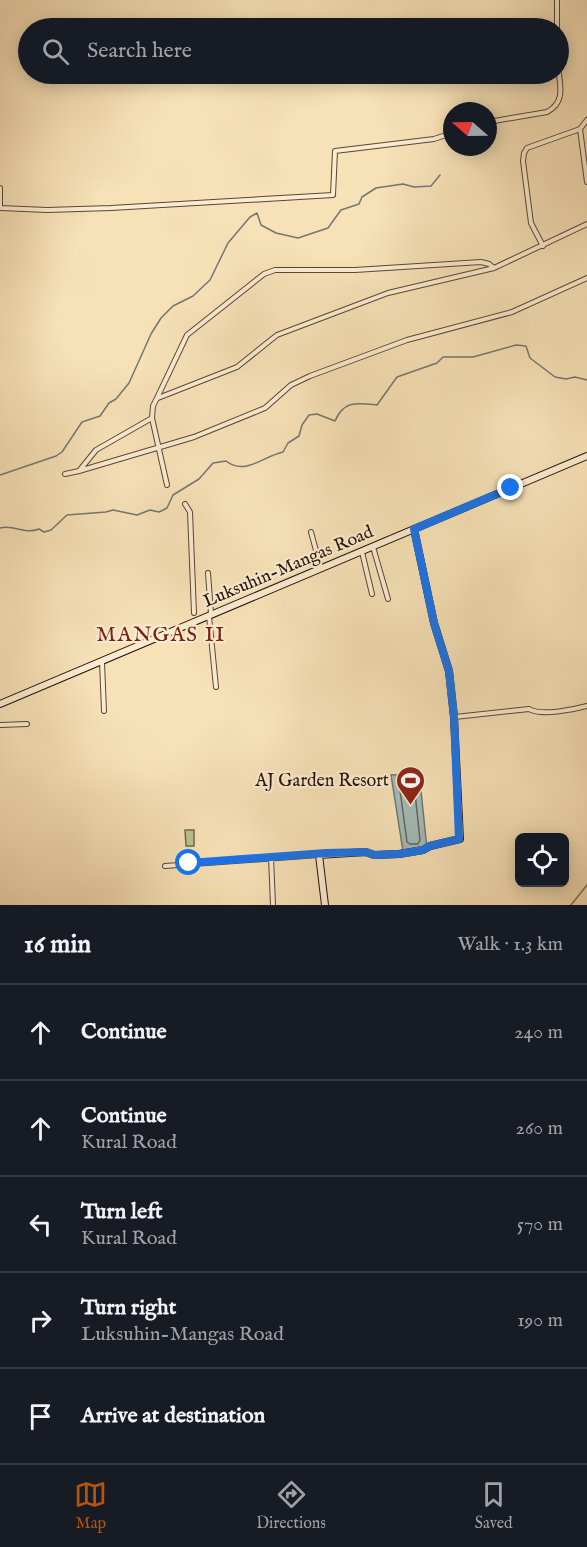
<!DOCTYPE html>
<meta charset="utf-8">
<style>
body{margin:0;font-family:"IM FELL English",serif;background:#20242c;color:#f1f3f6}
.controls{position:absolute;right:18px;bottom:18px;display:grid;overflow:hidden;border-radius:9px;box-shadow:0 3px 15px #0003}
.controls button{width:54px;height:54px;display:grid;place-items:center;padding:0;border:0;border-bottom:2px solid #363941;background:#171b24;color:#f1f3f6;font:30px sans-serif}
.compass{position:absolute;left:443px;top:102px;width:54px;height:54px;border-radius:50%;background:#171b24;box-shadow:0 3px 15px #0003;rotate:290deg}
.stop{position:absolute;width:18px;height:18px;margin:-14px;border:4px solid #1a73e8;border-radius:50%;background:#fff}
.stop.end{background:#1a73e8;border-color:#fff;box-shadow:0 2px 6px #0008}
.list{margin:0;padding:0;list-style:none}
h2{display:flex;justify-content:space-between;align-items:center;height:78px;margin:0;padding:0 24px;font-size:26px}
h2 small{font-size:20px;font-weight:400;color:#9ea1a6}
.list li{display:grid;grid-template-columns:39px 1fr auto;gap:18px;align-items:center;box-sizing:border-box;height:96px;padding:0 24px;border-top:2px solid #363941}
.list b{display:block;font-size:22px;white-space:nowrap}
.list p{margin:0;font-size:20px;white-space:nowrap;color:#9ea1a6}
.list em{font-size:20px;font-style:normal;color:#9ea1a6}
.icon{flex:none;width:33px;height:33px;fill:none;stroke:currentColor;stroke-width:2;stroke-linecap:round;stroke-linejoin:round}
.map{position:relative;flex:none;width:587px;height:905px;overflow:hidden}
.search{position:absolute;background:#171b24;box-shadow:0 3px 15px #0003;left:18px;right:18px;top:18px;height:66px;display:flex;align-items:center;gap:15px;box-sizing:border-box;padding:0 21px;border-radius:33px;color:#9ea1a6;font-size:22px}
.sheet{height:558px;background:#171b24}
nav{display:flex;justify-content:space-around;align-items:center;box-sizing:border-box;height:84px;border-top:2px solid #363941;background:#171b24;font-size:16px;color:#9ea1a6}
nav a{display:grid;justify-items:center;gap:3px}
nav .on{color:#b45309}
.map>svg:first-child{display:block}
.grass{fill:#b9c391;stroke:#706a4e;stroke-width:1.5}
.water{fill:#a2bbb9;stroke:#717773;stroke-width:1.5}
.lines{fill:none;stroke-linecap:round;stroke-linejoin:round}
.shore{stroke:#646662;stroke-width:1.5}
.stream{stroke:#717773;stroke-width:1.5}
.street-casing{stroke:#5b4635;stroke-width:6}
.secondary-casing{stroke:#27120a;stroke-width:8}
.street{stroke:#faecd0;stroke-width:4}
.secondary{stroke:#faecd0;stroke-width:6}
.route{stroke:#1a73e8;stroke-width:8}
.labels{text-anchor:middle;stroke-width:4.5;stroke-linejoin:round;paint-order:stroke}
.street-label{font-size:18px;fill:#27120a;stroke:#faecd0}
.poi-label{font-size:18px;fill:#27120a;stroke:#faecd0;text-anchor:end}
.quarter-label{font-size:21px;letter-spacing:1.5px;fill:#7a1f14;stroke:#faecd0}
</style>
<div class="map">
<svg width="587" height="905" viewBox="0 0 587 905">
<rect width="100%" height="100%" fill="#f7e1b7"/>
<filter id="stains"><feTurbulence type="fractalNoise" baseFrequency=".00333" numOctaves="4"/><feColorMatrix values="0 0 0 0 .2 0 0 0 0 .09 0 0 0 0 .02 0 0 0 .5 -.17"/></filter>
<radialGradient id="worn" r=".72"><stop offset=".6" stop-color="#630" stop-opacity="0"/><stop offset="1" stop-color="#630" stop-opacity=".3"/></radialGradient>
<path class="grass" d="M 185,830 L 194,830 L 194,846 L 186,846 Z"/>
<path class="water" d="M 416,774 L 421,791 L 427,849 L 403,851 L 391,775 Z"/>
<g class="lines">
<path class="shore" d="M 402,780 L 411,781 L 415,793 L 420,840 L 418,844 L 410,844 L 407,842 L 399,783 Z"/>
<path class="stream" d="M 0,475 L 56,456 L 62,452 L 82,422 L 100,416 L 109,403 L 116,399 L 129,383 L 151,334 L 161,318 L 173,306 L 193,296 L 210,280 L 228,243 L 250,217 L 257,213 L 261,225 L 276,233 L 298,238 L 328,228 L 341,210 L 359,204 L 362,197 L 376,188 L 403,184 L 414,187 L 431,186 L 440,175
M 0,528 C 15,524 23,535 39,529 L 44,532 L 51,530 L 67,515 L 106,512 L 113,510 L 137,515 L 150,510 L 159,512 L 167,508 L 173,495 L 199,479 L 213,463 L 226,461 C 245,476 264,456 283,452 L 288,443 L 299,436 L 302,425 L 309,415 L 317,414 L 335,421 C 344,400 357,403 377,405 L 397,377 L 437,363 L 443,357 L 473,357 L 516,345 L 526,346 L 530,358 L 555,377 L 566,379 L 575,377 L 587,380
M 571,905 L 587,885"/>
<defs>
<path id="street" d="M 557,28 L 557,0
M 488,122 L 547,112 C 566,102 560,85 558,67
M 580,129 L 587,182
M 0,188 L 0,208
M 0,208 L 47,210 L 111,208 L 333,195 L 335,151 L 434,139 L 452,133
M 543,246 L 531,223 L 523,161 L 524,153 L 527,148 L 580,129 L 587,120
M 158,398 L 237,367 L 277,335 L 388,293 L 494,268 L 587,224
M 79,471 L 96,450 L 152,418
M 65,474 L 79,471 L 194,437 L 265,408 L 291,385 L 310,376 L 407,340 L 512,312 L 587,278
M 167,485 L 152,418 L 153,406 L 157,398 L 187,335 L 264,274 L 275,270 L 355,270 L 481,262 L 489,264 L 494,268
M 185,504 L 190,512 L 194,613
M 311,532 L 321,569
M 373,547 L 388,599
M 362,552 L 372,594
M 208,573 L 211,614
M 209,616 L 216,687
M 102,662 L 104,711
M 455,717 L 529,709 C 541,716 573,710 587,706
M 0,725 L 27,724
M 271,857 L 273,905
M 165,866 L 319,855"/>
<path id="secondary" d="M 0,704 L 587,456
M 325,905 L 319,855 L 366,852 L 374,855 L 399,854 L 423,850 L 430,846 L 460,839 L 454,717 L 449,671 L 434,623 L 414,529"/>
</defs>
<use href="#street" class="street-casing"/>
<use href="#secondary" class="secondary-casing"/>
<use href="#street" class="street"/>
<use href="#secondary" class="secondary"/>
</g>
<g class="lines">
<path class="route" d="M 189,863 L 326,853 L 366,852 L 374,855 L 399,854 L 423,850 L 430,846 L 459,839 L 454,717 L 449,671 L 434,623 L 414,529 L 511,488"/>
</g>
<defs>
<symbol id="stadium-pin" viewBox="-11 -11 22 30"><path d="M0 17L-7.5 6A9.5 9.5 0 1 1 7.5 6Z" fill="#8f2418" stroke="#faecd0"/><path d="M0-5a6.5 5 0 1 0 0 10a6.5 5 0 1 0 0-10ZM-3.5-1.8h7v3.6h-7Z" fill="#fff"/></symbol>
</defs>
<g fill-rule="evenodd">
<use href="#stadium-pin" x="394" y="764" width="33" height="45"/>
</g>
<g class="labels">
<g class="street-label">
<text transform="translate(288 566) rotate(-23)" y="6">Luksuhin-Mangas Road</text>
</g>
<g class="poi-label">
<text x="389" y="786">AJ Garden Resort</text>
</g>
<g class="quarter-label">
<text x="161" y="641">MANGAS II</text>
</g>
</g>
<rect width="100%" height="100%" filter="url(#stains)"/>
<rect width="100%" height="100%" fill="url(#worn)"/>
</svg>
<div class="controls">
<button><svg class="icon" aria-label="locate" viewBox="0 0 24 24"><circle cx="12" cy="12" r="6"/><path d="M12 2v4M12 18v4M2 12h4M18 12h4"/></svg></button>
</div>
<svg class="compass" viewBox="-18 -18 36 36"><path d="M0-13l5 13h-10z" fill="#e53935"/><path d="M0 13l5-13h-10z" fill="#9ea1a6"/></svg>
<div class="stop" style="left:189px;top:863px"></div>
<div class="stop end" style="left:511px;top:488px"></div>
<div class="search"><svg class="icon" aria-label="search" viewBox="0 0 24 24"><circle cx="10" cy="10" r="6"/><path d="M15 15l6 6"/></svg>Search here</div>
</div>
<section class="sheet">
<h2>16 min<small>Walk · 1.3 km</small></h2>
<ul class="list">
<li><svg class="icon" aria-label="ahead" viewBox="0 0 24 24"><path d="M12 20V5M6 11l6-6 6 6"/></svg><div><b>Continue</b></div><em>240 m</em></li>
<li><svg class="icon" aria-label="ahead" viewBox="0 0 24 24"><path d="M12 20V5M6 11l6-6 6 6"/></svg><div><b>Continue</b><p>Kural Road</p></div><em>260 m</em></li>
<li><svg class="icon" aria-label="left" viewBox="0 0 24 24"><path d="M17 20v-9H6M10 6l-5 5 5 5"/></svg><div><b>Turn left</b><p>Kural Road</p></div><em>570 m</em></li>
<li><svg class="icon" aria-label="right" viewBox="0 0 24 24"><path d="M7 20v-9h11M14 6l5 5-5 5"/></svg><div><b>Turn right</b><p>Luksuhin-Mangas Road</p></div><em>190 m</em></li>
<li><svg class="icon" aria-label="arrive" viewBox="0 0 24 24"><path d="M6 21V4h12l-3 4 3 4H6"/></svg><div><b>Arrive at destination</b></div></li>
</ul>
</section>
<nav>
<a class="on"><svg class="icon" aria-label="map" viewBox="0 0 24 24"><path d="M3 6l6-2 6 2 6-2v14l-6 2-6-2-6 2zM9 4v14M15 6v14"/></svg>Map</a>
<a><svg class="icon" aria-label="directions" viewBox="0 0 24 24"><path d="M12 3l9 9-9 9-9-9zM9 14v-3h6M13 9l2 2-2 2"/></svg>Directions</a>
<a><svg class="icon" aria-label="saved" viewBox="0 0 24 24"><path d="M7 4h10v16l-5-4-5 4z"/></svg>Saved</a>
</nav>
